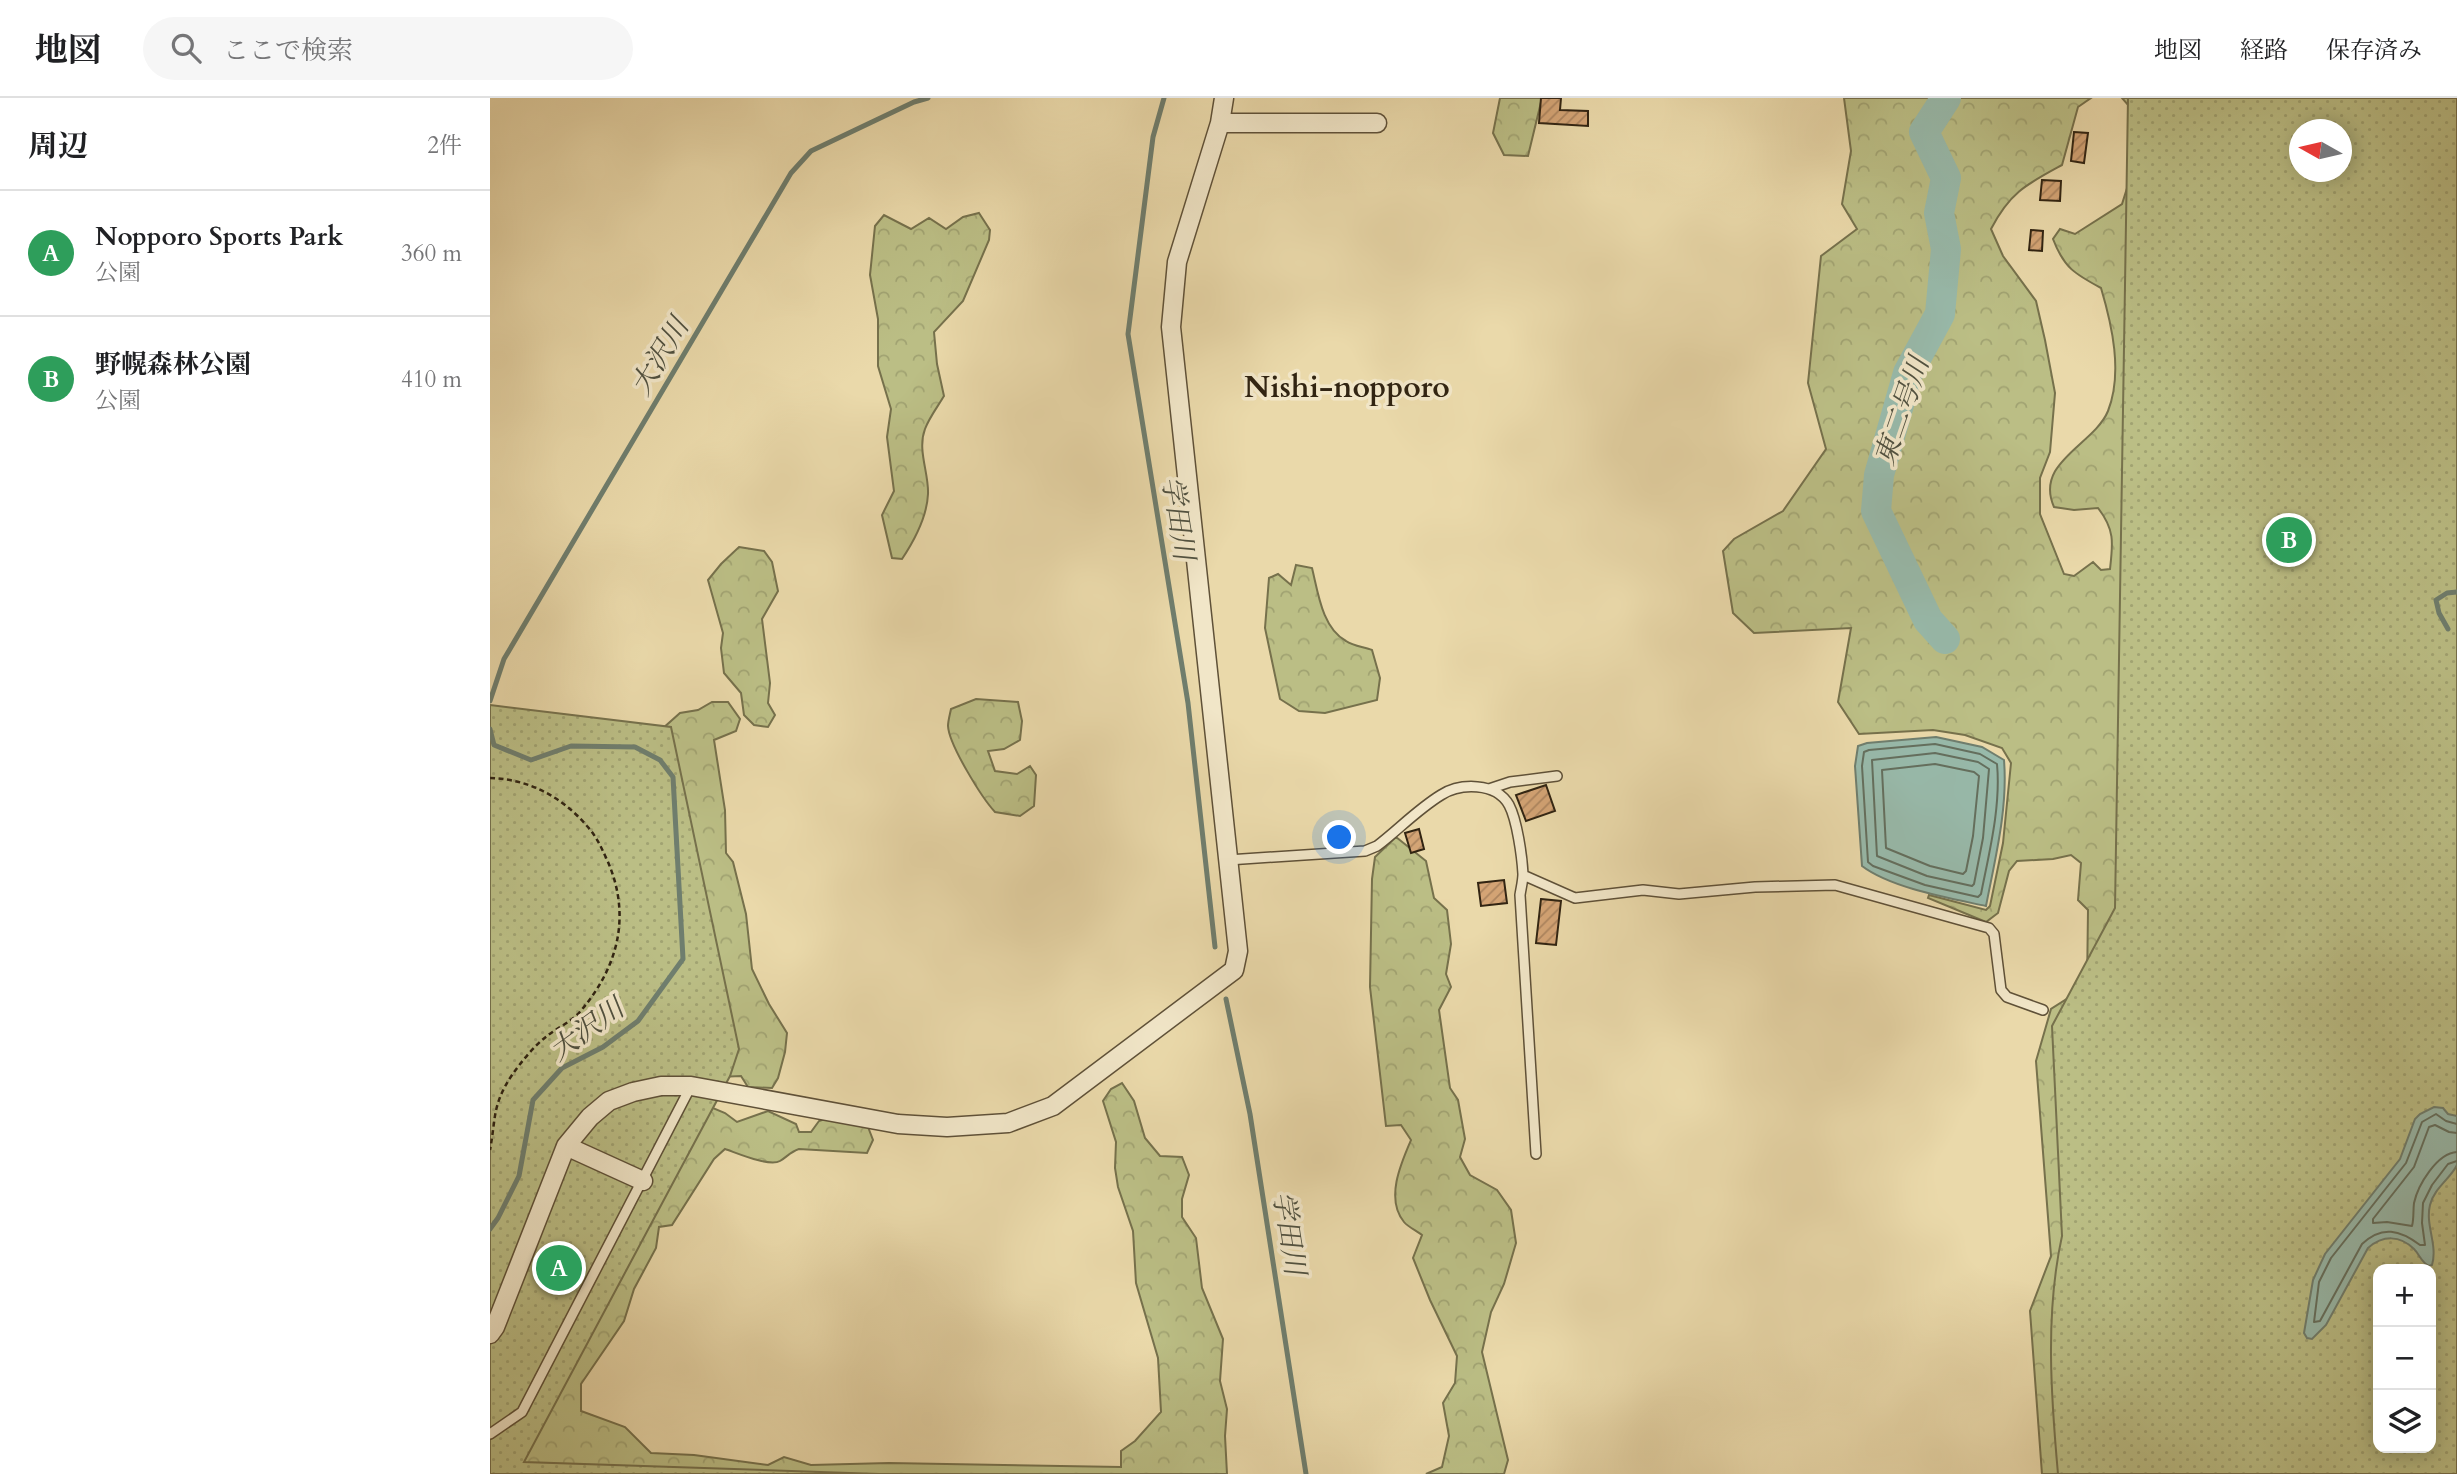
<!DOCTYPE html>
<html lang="ja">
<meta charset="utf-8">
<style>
body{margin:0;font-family:Cardo,"Noto Serif JP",serif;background:#f6f6f6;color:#202124}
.controls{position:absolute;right:21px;bottom:21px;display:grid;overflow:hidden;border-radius:14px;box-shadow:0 4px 18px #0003}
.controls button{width:63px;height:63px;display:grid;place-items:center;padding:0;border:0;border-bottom:2px solid #e0e0e0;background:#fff;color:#202124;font:35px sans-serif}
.compass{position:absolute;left:1799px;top:21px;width:63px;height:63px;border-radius:50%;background:#fff;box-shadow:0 4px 18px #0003;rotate:278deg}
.you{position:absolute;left:850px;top:740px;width:24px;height:24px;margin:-18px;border:5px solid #fff;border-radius:50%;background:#1a73e8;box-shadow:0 0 0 10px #1a73e833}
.badge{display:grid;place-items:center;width:46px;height:46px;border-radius:50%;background:#8f2418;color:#fff;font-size:23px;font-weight:700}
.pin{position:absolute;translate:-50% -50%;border:4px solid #fff;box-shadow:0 2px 7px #0006}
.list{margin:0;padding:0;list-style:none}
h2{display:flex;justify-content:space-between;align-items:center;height:91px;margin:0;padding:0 28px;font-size:30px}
h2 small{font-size:23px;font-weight:400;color:#757577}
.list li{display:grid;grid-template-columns:46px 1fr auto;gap:21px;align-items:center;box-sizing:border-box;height:126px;padding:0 28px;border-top:2px solid #e0e0e0}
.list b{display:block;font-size:26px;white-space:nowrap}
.list p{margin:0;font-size:23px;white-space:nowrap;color:#757577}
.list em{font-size:23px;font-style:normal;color:#757577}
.icon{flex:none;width:38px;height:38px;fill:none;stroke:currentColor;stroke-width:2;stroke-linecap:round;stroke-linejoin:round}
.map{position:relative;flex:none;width:1967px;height:1376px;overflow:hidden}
header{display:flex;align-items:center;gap:42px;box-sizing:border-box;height:98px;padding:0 35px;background:#fff;border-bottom:2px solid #e0e0e0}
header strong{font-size:33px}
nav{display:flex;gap:38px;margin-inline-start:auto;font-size:24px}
.search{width:490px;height:63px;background:#f6f6f6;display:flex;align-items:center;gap:18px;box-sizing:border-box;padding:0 24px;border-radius:38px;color:#757577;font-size:26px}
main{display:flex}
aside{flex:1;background:#fff}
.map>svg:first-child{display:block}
.forest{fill:url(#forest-crowns);stroke:#76714c;stroke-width:2;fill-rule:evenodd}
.park{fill:url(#park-dots);stroke:#76714c;stroke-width:2;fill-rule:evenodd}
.water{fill:#98baab;stroke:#6f7e6e;stroke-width:2}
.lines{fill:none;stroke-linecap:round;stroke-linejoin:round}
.shore{stroke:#646f5e;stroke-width:2}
.stream{stroke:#6f7e6e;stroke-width:5}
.river{stroke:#98baab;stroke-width:30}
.building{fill:url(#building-hatch);stroke:#312412;stroke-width:2}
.lane-casing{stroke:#5f5138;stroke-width:12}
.street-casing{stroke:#5f5138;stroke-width:21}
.path{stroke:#312412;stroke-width:2.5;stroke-dasharray:5 3.5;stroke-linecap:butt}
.lane{stroke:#f1e6c8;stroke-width:9}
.street{stroke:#f1e6c8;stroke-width:18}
.labels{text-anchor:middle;stroke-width:7;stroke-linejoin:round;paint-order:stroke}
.water-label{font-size:28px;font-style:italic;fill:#505140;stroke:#f1e6c8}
.quarter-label{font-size:30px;font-weight:bold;fill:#312412;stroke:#f1e6c8}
</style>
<header>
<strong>地図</strong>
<div class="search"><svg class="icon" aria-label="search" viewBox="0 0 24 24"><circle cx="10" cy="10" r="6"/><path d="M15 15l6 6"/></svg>ここで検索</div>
<nav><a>地図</a><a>経路</a><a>保存済み</a></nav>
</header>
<main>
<aside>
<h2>周辺<small>2件</small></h2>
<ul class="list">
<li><span class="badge" style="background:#2e9e5b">A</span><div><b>Nopporo Sports Park</b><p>公園</p></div><em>360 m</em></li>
<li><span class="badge" style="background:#2e9e5b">B</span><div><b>野幌森林公園</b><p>公園</p></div><em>410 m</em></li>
</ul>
</aside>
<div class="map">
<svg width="1967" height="1376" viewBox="0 0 1967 1376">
<defs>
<pattern id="forest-crowns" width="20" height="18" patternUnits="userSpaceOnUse" patternTransform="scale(1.75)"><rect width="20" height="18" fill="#bbbe85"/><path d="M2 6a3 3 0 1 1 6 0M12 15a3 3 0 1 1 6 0" fill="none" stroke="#a1a372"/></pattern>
<pattern id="park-dots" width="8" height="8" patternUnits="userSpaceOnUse" patternTransform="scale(1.75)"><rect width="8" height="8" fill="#bbbe85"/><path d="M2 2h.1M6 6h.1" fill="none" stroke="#a1a372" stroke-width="1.8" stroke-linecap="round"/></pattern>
<pattern id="building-hatch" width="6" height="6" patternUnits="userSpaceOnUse" patternTransform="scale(1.75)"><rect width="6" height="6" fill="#d4a475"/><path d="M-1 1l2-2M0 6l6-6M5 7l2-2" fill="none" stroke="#ad855f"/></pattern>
</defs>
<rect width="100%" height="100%" fill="#ead9aa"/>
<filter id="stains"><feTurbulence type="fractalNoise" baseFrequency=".00286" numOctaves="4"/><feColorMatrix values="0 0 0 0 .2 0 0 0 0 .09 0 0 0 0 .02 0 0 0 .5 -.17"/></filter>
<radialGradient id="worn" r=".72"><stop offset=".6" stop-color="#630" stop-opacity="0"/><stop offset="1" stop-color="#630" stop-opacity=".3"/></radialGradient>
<path class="forest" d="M 1010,0 L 1052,0 L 1038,58 L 1014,57 L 1003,35 Z
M 1354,0 L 1601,0 L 1588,9 L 1572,67 C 1537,86 1520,94 1501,131 L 1513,158 L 1546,203 L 1555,242 L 1565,295 L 1560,354 L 1550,380 L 1550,416 L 1574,476 L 1584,478 L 1603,464 L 1611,472 L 1620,471 C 1623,445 1625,432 1608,410 L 1584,412 L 1564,409 C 1544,364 1604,347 1618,313 C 1633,275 1622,227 1611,190 C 1585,176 1574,170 1563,141 L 1570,131 L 1585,136 L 1632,106 L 1638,87 L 1646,16 L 1632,0 L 1967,0 L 1967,982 L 1879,1150 L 1942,1167 L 1967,1376 L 1552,1376 L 1540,1213 L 1561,1158 L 1546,963 L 1561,911 L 1597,888 L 1598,812 L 1588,802 L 1591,765 L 1581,757 L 1563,761 L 1527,763 L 1519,773 L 1508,815 L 1496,824 L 1438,800 L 1439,797 L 1496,812 L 1500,808 L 1513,745 L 1521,665 L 1512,650 L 1475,637 L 1443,632 L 1369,636 L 1348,604 L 1361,530 L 1264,535 L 1243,515 L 1233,453 L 1244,441 L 1293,413 L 1336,351 L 1318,285 L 1331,158 L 1367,131 L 1352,106 L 1361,53 ZM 1810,32 L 1852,32 L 1852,74 L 1810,74 ZM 1888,1171 L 1941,1171 L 1941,1350 L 1888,1350 Z
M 489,115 L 500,132 L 499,142 L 473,203 L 444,234 L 447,266 L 454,298 C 448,308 439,320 435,331 C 427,352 439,375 438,396 C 437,418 424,443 412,461 L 402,460 L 392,417 L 404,393 L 397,339 L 401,311 L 388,268 L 388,221 L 380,177 L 385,128 L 394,117 L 421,131 L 439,120 L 456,131 L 473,119 Z
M 249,449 L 274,453 L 282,464 L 288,493 L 272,521 L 280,585 L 278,605 L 285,617 L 278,629 L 264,627 L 254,617 L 251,595 L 234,575 L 231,550 L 233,535 L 218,482 L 231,466 Z
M 806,467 L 822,470 C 828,494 832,530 856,543 C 863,548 874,549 882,552 L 890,580 L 887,602 L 835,615 L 809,613 L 790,601 L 775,530 L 779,480 L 788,476 L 801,487 Z
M 486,601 L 528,604 L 532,623 L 530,642 L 514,651 L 498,653 L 505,673 L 527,676 L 540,668 L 546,677 L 544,708 L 530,718 L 505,714 C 492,700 459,647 458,628 C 458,623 460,616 461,611 Z
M 222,604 L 238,604 L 250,621 L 246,633 L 224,642 L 235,712 L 236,755 L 243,764 L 256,816 L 262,871 L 279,906 L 297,935 L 295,954 L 288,980 L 282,990 L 258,989 L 251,978 L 229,979 L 171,632 L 190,615 L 208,612 Z
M 906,739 L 936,763 L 944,800 L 957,812 L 961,846 L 956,876 L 961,889 L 949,912 L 960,990 L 968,1002 L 975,1041 L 970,1059 L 980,1077 L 1007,1092 L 1021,1112 L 1026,1145 L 1014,1186 L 1001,1214 L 992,1254 L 1018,1362 L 1014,1376 L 936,1376 L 952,1369 L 959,1338 L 953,1305 L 965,1285 L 967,1258 L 940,1202 L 923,1160 L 932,1137 C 927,1133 918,1129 914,1124 C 895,1101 911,1065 921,1042 L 911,1027 L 896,1028 L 880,889 L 882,781 L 885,759 Z
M 632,985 L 644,1003 L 655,1040 L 670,1058 L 692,1059 L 699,1077 L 692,1101 L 692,1119 L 706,1140 L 712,1190 L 733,1241 L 730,1283 L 737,1311 L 735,1338 L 737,1376 L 0,1376 L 211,1005 L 235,1015 L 247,1024 L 278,1013 L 306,1026 L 309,1034 L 321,1034 L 329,1023 L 338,1020 L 378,1029 L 383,1042 L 377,1055 L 309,1051 C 300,1054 297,1059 290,1063 C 279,1069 247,1055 235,1051 L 224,1061 L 182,1127 L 169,1129 L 166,1150 L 144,1191 L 134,1223 L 91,1286 L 91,1313 L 135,1329 L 161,1355 L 204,1357 L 278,1367 L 294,1359 L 321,1367 L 399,1365 L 631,1369 L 631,1353 L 645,1343 L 671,1314 L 668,1260 L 646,1185 L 643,1133 L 628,1089 L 625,1070 L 626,1044 L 613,1003 L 621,991 Z"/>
<path class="park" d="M 1638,0 L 1967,0 L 1967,1376 L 1568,1376 C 1561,1298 1555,1215 1572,1138 L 1562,928 L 1625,810 ZM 1810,32 L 1852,32 L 1852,74 L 1810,74 ZM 1888,1171 L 1941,1171 L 1941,1350 L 1888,1350 Z
M 0,607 L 181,629 L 249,951 L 240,978 L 34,1364 L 389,1376 L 0,1376 Z"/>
<path class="water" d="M 1446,639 L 1492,649 L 1514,662 C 1518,711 1505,761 1496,808 C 1459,800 1401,790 1372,768 L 1365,668 L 1368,648 L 1377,645 Z
M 1944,1009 L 1953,1010 L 1958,1016 L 1967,1018 C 1967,1027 1967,1060 1967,1067 C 1961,1080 1944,1090 1940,1107 C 1935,1127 1948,1147 1942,1167 L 1939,1168 C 1931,1164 1930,1157 1924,1151 C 1910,1137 1893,1137 1878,1150 L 1836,1227 L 1822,1241 L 1817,1240 L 1814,1235 L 1823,1182 L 1835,1156 L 1910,1061 L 1925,1021 L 1930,1016 Z"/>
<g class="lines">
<path class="shore" d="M 1445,646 L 1490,656 L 1507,666 C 1511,709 1499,755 1491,796 L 1488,799 L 1435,787 L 1383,768 L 1378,764 L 1372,668 L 1374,654 L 1379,652 Z
M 1445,655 L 1488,664 L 1499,671 L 1493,740 L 1484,786 L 1482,788 L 1437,778 L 1387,758 L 1382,662 Z
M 1445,666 L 1484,674 L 1489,678 L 1483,738 L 1476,773 L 1473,776 L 1440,768 L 1396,750 L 1392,672 Z
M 1967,1026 L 1956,1023 L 1946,1016 L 1932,1024 L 1916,1065 L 1841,1160 L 1829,1184 L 1824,1224 L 1830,1223 L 1872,1146 C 1892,1127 1910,1132 1930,1147 L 1935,1147 L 1932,1125 L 1933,1105 L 1942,1087 L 1958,1066 L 1967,1063
M 1967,1035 L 1959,1034 L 1945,1027 L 1939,1029 L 1924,1069 L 1883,1121 L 1883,1125 L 1897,1124 L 1922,1128 C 1924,1121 1923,1113 1924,1105 C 1928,1087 1947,1055 1967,1054"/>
<path class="stream" d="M 674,0 L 663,39 L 638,236 L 698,605 L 725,849
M 1958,531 L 1949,515 L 1946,502 L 1957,495 L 1967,494
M 0,603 L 14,561 L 301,75 L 321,53 L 424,4 L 438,0
M 0,631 L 4,647 L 41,662 L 81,648 L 145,649 L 170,662 L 183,679 L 193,861 L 148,923 L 113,949 L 72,970 L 43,1002 L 29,1078 L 8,1120 L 0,1131
M 736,901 L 760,1016 L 816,1376"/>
<path class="river" d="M 1455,541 L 1438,522 L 1386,413 L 1389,377 L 1418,275 L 1450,216 L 1456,151 L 1449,115 L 1456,80 L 1434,34 L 1456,0"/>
</g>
<path class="building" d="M 1051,0 L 1071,0 L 1070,12 L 1098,13 L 1098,28 L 1049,25 Z
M 1584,34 L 1598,35 L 1594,65 L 1581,63 Z
M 1552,82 L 1571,83 L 1570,103 L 1550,102 Z
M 1541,132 L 1553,133 L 1552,153 L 1539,152 Z
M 1056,687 L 1065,713 L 1036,723 L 1026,697 Z
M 929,731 L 934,751 L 921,755 L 915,735 Z
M 1014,782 L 1017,805 L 991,808 L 988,785 Z
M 1051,801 L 1071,803 L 1066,847 L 1046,845 Z"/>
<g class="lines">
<defs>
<path id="lane" d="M 999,691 L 1020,684 L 1067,678
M 738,762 L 875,753 L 887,748 C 908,732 928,711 951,697 C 970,685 1006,684 1019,707 C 1027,722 1032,758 1033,776 C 1033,783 1031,790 1030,797 L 1046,1056
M 1033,777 L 1085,800 L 1153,792 L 1189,796 L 1265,789 L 1345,787 L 1499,830 L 1504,836 L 1511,892 L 1517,899 L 1553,912
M 0,1336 L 32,1314 L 201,988"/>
<path id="street" d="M 730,25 L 887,25
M 76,1048 L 153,1083
M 0,1236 L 5,1229 L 76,1048 L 100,1019 L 119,1003 L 143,994 L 171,988 L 201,988 L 408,1026 L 457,1029 L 518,1025 L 563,1008 L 744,872 L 748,853 L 681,229 L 687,164 L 730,25 L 734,0"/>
</defs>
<use href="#lane" class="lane-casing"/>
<use href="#street" class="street-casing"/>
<path class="path" d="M 0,680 C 39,681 72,699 97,728 C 107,739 112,751 118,764 C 142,820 127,872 88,916 C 79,925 67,930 57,938 C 45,947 31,964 22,977 C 2,1007 6,1020 0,1052"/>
<use href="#lane" class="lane"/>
<use href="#street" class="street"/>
</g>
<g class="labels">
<g class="water-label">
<text transform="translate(169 258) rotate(-59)" y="10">大沢川</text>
<text transform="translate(1411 313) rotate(-71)" y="10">東二号川</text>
<text transform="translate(689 420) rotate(81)" y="10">学田川</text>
<text transform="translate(96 931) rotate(-36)" y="10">大沢川</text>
<text transform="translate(800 1135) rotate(81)" y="10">学田川</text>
</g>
<g class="quarter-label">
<text x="857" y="299">Nishi-nopporo</text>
</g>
</g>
<rect width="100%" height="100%" filter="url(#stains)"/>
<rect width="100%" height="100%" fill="url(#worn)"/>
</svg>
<div class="controls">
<button>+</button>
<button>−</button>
<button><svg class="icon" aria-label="layers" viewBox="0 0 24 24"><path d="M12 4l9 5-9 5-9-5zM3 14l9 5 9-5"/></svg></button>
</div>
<svg class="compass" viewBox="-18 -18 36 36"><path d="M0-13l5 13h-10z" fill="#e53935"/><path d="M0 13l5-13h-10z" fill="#757577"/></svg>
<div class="you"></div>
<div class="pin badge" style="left:69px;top:1170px;background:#2e9e5b">A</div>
<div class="pin badge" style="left:1799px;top:442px;background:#2e9e5b">B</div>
</div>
</main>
